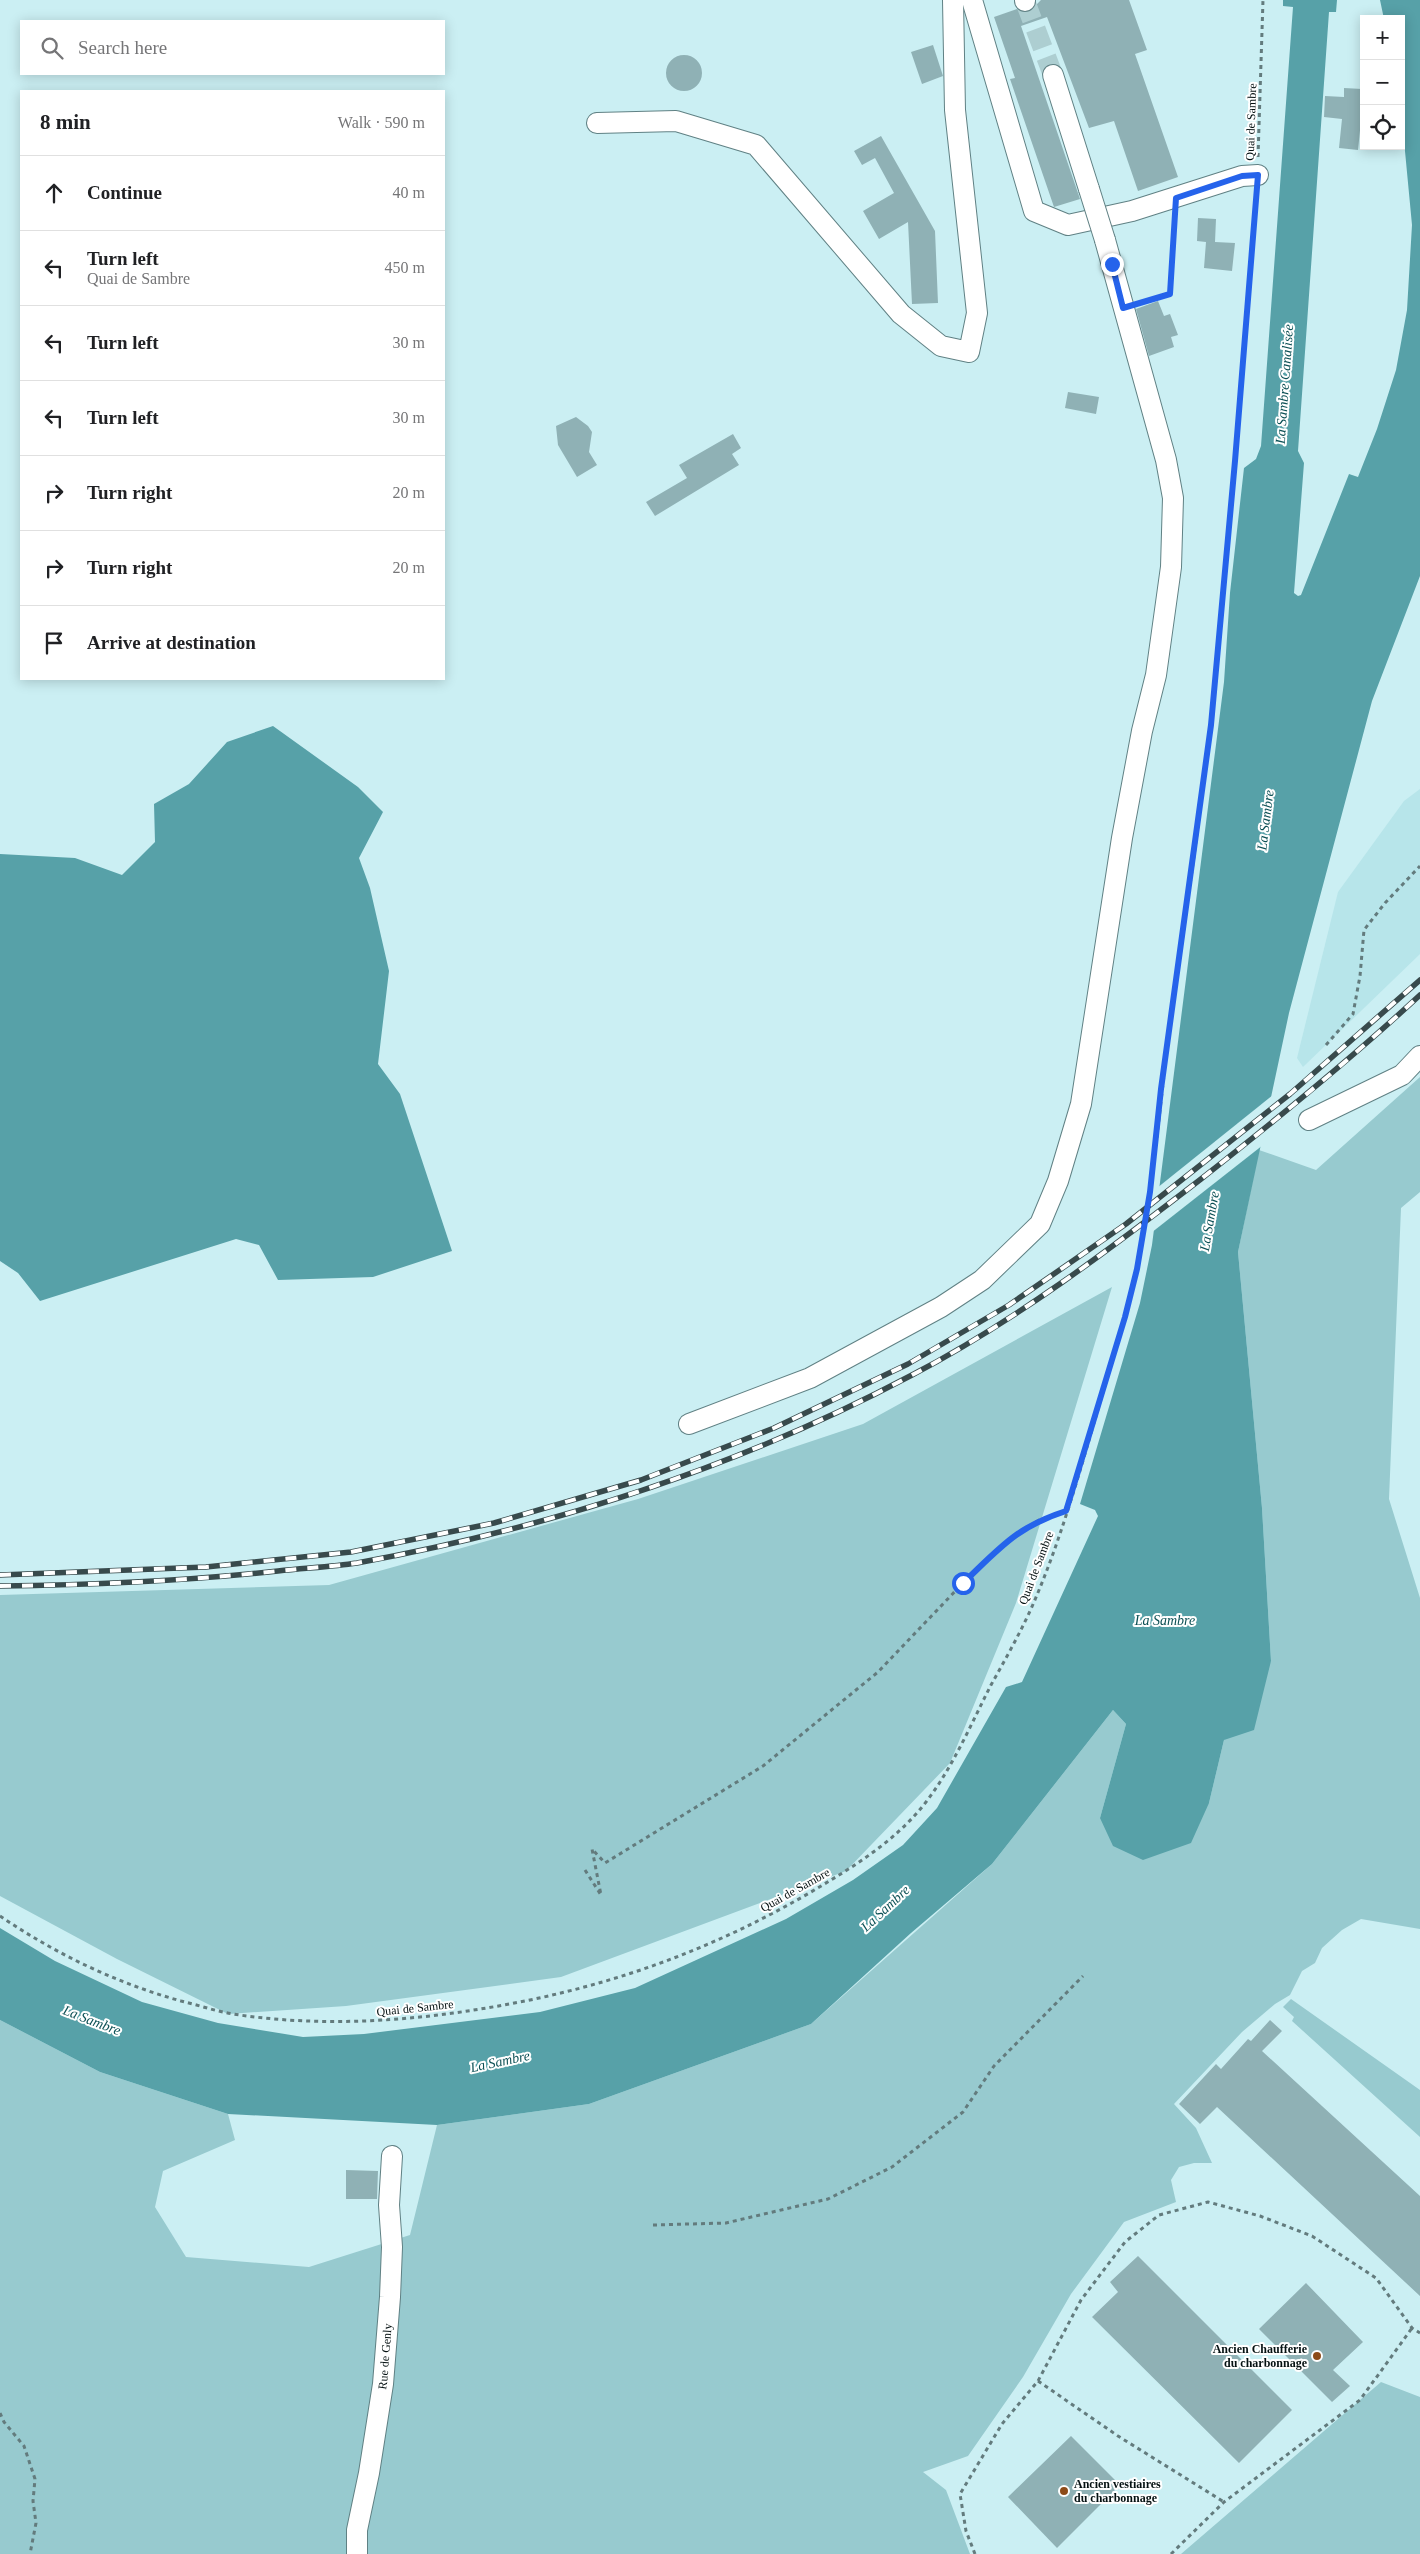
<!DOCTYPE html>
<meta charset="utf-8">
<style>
body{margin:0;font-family:Georgia,serif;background:#f2f2f2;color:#202124}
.controls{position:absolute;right:15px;top:15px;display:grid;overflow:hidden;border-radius:0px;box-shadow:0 2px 12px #0003}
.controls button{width:45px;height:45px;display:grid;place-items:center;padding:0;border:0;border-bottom:1px solid #e0e0e0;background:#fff;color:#202124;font:25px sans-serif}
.stop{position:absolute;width:15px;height:15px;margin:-11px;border:4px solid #2563eb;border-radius:50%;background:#fff}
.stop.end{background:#2563eb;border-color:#fff;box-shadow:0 1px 5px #0008}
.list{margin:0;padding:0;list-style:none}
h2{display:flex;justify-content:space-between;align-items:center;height:65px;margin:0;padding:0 20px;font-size:21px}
h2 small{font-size:16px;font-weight:400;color:#757577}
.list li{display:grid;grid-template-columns:32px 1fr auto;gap:15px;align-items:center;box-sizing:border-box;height:75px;padding:0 20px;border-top:1px solid #e0e0e0}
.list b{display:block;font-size:19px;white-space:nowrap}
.list p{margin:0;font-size:16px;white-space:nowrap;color:#757577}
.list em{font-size:16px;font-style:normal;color:#757577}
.icon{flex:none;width:28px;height:28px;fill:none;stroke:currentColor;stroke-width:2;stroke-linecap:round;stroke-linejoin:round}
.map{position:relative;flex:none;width:1420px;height:2554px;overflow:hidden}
.search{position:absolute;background:#fff;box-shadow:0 2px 12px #0003;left:20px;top:20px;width:425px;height:55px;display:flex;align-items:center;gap:12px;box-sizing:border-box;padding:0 18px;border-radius:0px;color:#757577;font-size:19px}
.panel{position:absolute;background:#fff;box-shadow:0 2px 12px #0003;left:20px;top:90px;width:425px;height:590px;border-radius:0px}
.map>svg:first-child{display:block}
.built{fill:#b7e5ea}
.green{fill:#97cacf}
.water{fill:#57a1a8}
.pier{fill:#cbeff3}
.building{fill:#8fb1b5}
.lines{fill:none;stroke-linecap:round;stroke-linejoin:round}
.minor-tunnel{stroke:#adced1;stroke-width:20;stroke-dasharray:20 10;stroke-linecap:butt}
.minor-casing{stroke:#608184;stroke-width:22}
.path{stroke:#637b7d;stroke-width:3;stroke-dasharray:4 4;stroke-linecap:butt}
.minor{stroke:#fff;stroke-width:20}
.rail-casing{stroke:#384a4c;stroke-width:5.5}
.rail{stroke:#fff;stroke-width:4;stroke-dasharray:11;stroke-linecap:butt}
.minor-bridge-casing{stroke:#608184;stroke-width:22;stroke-linecap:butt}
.minor-bridge{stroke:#fff;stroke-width:20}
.route{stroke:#2563eb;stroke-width:6}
.poi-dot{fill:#8d4b18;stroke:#fff;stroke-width:2}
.labels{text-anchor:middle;stroke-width:4;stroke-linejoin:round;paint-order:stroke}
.street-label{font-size:12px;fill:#051112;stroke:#fff}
.poi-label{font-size:12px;font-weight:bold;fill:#051112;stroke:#fff;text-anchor:end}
.water-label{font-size:14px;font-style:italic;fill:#0c5055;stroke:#fff}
</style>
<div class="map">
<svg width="1420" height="2554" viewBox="0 0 1420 2554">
<rect width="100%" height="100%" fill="#cbeff3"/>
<path class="built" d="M 1420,789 L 1420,954 L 1303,1067 L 1297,1058 L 1338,892 L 1404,801 Z"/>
<path class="green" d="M 1420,1077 L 1420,1192 L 1401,1208 L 1389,1499 L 1420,1598 L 1420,1929 L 1361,1919 L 1342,1930 L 1322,1948 L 1315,1963 L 1302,1971 L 1290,1995 L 1275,2004 L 1242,2032 L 1174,2104 L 1196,2128 L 1212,2163 L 1194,2163 L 1179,2167 L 1171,2180 L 1176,2202 L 1124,2222 L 1071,2294 L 1023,2377 L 968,2456 L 923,2472 L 946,2490 L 970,2554 L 0,2554 L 0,2020 L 100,2072 L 228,2114 L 235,2140 L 163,2171 L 155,2207 L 186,2257 L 309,2267 L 410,2235 L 437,2125 L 589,2104 L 811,2024 L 992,1864 L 1113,1710 L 1126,1724 L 1100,1818 L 1209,1803 L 1224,1740 L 1271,1661 L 1262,1508 L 1238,1252 L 1259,1150 L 1316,1170 Z
M 1112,1287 L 1016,1603 L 950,1763 L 846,1871 L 561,1977 L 346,2006 L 228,2014 L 117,1959 L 0,1896 L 0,1595 L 329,1585 L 638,1499 L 863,1424 Z
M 1291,1999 L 1420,2090 L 1420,2137 L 1292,2021 L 1294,2017 L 1283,2007 Z
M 1381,2382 L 1420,2397 L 1420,2554 L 1181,2554 Z"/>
<path class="water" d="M 1283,0 L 1337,0 L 1336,12 L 1329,12 L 1298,451 L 1304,463 L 1294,593 L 1298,596 L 1301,595 L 1349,474 L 1358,477 L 1377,429 L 1396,370 L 1407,310 L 1412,225 L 1401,109 L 1401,19 L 1384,19 L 1380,0 L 1420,0 L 1420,576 L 1372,701 L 1289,1013 L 1238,1252 L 1262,1508 L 1271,1661 L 1254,1730 L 1224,1740 L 1209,1803 L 1191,1843 L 1143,1860 L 1113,1846 L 1100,1818 L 1126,1724 L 1113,1710 L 992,1864 L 911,1933 L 811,2024 L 589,2104 L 437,2125 L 228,2114 L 100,2072 L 0,2020 L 0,1928 L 55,1961 L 142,2002 L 218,2023 L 303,2037 L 364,2034 L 540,2012 L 635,1988 L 786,1919 L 853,1880 L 903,1845 L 937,1808 L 1006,1687 L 1022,1682 L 1098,1516 L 1095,1510 L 1080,1504 L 1140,1303 L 1152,1245 L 1224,682 L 1230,593 L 1244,468 L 1256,459 L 1261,446 L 1293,7 L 1283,6 Z
M 273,726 L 358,787 L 383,812 L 359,858 L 370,888 L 389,971 L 378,1064 L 400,1094 L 452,1251 L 373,1277 L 278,1280 L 259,1245 L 236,1239 L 40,1301 L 18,1273 L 0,1261 L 0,854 L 75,858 L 122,875 L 155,842 L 154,804 L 189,784 L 227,742 Z"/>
<path class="pier" d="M 1273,1095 L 1263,1145 L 1151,1233 L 1157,1188 Z"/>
<path class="building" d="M 1041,0 L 1129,0 L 1147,50 L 1135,54 L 1178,177 L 1138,191 L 1114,121 L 1089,128 L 1047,17 L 1021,26 L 1080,199 L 1054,207 L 1010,79 L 1015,78 L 994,17 L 1017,9 L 1025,13 L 1030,11 Z
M 933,45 L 943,76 L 922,84 L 911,52 Z
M666 73a18 18 0 1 1 36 0a18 18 0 1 1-36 0Z
M 1344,88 L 1362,89 L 1361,101 L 1363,101 L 1358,150 L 1339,148 L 1342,119 L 1324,117 L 1325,96 L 1344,97 Z
M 881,136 L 935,231 L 938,303 L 912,304 L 908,222 L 879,239 L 863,211 L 894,193 L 875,158 L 862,165 L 854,151 Z
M 1198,218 L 1216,219 L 1215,242 L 1235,243 L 1232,271 L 1204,268 L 1206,242 L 1197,241 Z
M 1158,301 L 1164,316 L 1170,314 L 1178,335 L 1171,337 L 1174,347 L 1149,356 L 1136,309 Z
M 1068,392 L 1099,397 L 1096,414 L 1065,408 Z
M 576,417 L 588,426 L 592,432 L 589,452 L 597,465 L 577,477 L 558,445 L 556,426 Z
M 733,434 L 741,448 L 732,454 L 739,465 L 655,516 L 646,502 L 687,478 L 679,465 Z
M 1270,2020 L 1282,2031 L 1262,2051 L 1420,2196 L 1420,2296 L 1217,2107 L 1200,2124 L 1179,2104 L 1216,2064 L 1221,2069 L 1248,2039 L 1251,2041 Z
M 346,2170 L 378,2171 L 377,2199 L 346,2199 Z
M 1138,2256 L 1292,2410 L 1239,2463 L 1092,2317 L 1118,2292 L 1110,2282 Z
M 1306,2283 L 1363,2342 L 1333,2370 L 1350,2386 L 1332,2402 L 1259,2329 Z
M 1071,2436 L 1120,2485 L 1057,2548 L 1008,2497 Z"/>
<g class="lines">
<path class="minor-tunnel" d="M 1025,1 L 1053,75"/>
<defs>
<g id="minor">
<path d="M 972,0 L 1034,211 L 1068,225 L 1132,211 L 1242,176 L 1258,175"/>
<path d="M 1025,0 L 1025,1"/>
<path d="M 1053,75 L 1089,189"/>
<path d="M 597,123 L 676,121 L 756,145 L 901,314 L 941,346 L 969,352 L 977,313 L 955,110 L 953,0"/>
<path d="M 1309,1120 L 1402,1075 L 1420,1056"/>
<path d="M 689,1424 L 810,1378 L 941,1307 L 982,1280 L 1040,1224 L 1058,1181 L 1081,1104 L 1122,838 L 1142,731 L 1156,675 L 1171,567 L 1173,498 L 1166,460 L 1105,240"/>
<path id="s1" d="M 357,2554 L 357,2530 L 369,2473 L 383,2384 L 390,2297 L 392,2247 L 389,2205 L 392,2156"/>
</g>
</defs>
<use href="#minor" class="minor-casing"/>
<path class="path" d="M 1258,157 L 1263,0
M 1143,302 L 1170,294 L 1175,216
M 1326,1045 L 1353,1014 L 1360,976 L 1364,930 L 1385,903 L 1420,866
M 585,1870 L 601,1895 L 592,1849 L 605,1863 L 763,1766 L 878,1672 L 963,1583 L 1012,1537 L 1039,1520 L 1065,1511
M 0,1916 C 56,1954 116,1983 181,2001 C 198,2005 215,2011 233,2014 C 330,2029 429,2020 525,2001 C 628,1980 720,1945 811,1892 C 853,1867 896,1841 926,1802 C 953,1767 971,1724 991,1685 C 1006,1658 1022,1630 1034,1602 C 1062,1537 1081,1467 1101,1399 C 1114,1356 1127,1313 1137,1270 C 1155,1183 1160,1093 1173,1005 C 1186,912 1200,820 1210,727 C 1230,549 1242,371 1256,193
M 653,2225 L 726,2223 L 828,2199 L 892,2167 L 963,2112 L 994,2066 L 1083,1976
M 1038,2381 L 1118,2436 L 1224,2502
M 0,2413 L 4,2422 L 24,2446 L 35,2479 L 33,2501 L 36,2523 L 30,2554
M 975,2554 L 966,2531 L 960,2494 L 1002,2424 L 1038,2381 L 1081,2300 L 1125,2242 L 1159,2215 L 1208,2202 L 1260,2216 L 1312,2236 L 1376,2278 L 1412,2328 L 1420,2333
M 1171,2554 L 1224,2502 L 1360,2400 L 1412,2328"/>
<use href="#minor" class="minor"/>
<defs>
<path id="rail" d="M 0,1575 L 206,1567 L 351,1552 L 494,1523 L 641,1480 L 774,1428 L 908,1364 L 1009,1305 L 1126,1224 L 1290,1094 L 1420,980
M 0,1586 C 93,1585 185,1581 278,1571 C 304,1568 331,1567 357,1563 C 549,1528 739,1467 912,1375 C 1015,1321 1109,1250 1201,1179 C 1276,1120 1350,1060 1420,995"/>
</defs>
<use href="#rail" class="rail-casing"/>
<use href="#rail" class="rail"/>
<defs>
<path id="minor-bridge" d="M 1089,189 L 1105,240"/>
</defs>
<use href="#minor-bridge" class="minor-bridge-casing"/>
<use href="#minor-bridge" class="minor-bridge"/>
</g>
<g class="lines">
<path class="route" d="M 963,1583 C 1000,1548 1016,1527 1066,1511 L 1125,1317 L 1137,1269 L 1150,1192 L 1161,1089 L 1211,725 L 1235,461 L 1258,175 L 1242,176 L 1176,198 L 1170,294 L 1123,308 L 1112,264"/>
</g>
<g class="poi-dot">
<circle cx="1317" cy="2356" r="5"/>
<circle cx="1064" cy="2491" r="5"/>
</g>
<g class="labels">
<g class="street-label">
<text transform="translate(1251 122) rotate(-88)" y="4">Quai de Sambre</text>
<text transform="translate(1036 1568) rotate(-69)" y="4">Quai de Sambre</text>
<text transform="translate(795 1890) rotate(-29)" y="4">Quai de Sambre</text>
<text transform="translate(415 2008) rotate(-6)" y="4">Quai de Sambre</text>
<text dy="4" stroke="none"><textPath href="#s1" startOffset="200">Rue de Genly</textPath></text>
</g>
<g class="poi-label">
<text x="1307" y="2353">Ancien Chaufferie<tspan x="1307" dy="14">du charbonnage</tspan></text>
<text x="1074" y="2488" text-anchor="start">Ancien vestiaires<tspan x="1074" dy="14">du charbonnage</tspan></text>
</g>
<g class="water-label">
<text transform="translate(1284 384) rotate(-86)" y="5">La Sambre Canalisée</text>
<text transform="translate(1265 820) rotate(-83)" y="5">La Sambre</text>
<text transform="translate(1209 1221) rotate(-80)" y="5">La Sambre</text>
<text x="1165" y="1625">La Sambre</text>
<text transform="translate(885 1908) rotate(-43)" y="5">La Sambre</text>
<text transform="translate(92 2020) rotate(21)" y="5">La Sambre</text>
<text transform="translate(500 2061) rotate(-12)" y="5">La Sambre</text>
</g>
</g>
</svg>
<div class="controls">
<button>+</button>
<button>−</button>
<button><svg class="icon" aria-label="locate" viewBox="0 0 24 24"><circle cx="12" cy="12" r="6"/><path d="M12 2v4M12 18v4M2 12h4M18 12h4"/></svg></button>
</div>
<div class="stop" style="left:963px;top:1583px"></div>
<div class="stop end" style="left:1112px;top:264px"></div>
<div class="search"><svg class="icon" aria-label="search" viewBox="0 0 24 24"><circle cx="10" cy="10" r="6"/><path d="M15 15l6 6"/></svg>Search here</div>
<section class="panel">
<h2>8 min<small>Walk · 590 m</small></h2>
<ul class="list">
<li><svg class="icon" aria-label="ahead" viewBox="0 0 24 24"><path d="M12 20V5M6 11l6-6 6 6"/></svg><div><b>Continue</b></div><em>40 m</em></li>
<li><svg class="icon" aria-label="left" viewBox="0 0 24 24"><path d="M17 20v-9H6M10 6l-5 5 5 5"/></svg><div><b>Turn left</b><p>Quai de Sambre</p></div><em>450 m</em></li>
<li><svg class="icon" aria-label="left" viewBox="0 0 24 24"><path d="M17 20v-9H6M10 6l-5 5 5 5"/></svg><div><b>Turn left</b></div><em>30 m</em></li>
<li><svg class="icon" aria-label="left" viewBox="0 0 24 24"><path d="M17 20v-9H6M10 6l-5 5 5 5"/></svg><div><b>Turn left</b></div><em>30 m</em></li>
<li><svg class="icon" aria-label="right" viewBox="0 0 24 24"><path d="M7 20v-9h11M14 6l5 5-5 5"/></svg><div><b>Turn right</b></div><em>20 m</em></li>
<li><svg class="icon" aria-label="right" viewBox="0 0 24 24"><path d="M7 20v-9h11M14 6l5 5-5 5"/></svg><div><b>Turn right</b></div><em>20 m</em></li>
<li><svg class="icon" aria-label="arrive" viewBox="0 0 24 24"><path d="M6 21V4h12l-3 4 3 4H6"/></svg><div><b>Arrive at destination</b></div></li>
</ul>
</section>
</div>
